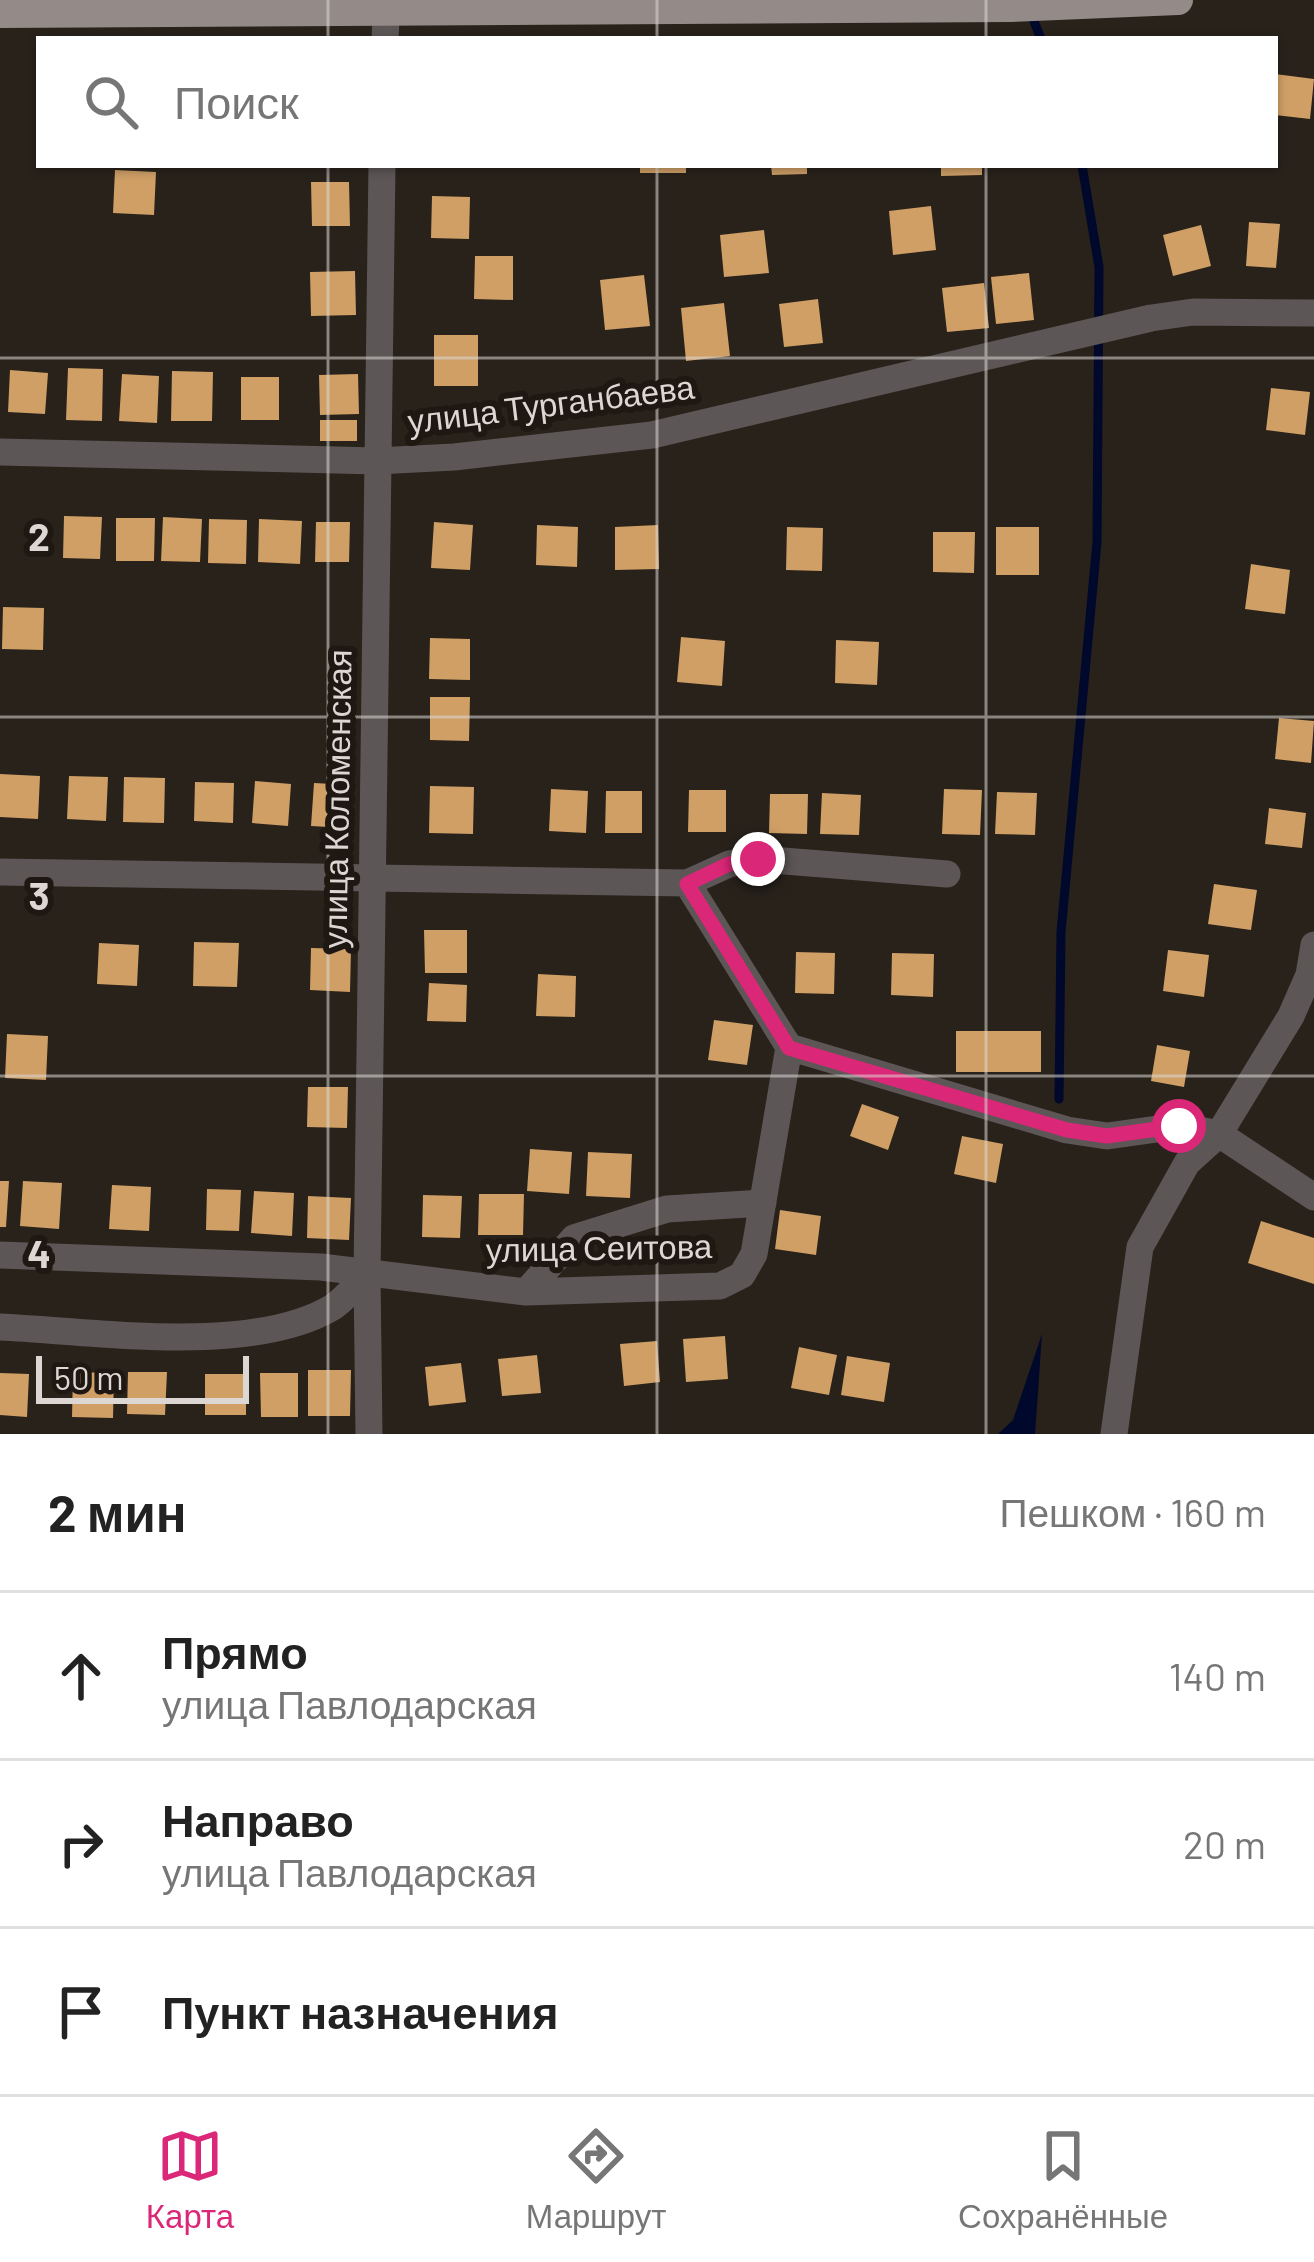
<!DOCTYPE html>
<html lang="ru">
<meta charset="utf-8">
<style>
body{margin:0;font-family:Barlow,sans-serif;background:#f2f2f2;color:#222}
.scale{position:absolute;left:36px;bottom:30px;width:213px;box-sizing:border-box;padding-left:12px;border:6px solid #dcd7d3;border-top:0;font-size:33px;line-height:42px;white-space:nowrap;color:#dcd7d3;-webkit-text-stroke:9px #1f1812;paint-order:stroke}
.stop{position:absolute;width:36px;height:36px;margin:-27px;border:9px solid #db2777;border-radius:50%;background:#fff}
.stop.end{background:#db2777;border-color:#fff;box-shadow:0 3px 12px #0008}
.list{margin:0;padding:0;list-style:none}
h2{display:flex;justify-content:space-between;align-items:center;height:156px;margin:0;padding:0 48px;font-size:51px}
h2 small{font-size:39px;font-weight:400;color:#767676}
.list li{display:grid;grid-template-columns:78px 1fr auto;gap:36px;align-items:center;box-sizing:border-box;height:168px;padding:0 48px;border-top:3px solid #e0e0e0}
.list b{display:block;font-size:45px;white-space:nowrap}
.list p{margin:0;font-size:39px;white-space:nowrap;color:#767676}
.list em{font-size:39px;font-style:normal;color:#767676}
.icon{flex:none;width:66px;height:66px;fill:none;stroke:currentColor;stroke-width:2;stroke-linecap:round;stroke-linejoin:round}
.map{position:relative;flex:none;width:1314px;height:1434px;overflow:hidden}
.search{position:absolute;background:#fff;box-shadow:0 3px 9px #0004;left:36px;right:36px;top:36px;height:132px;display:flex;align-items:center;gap:30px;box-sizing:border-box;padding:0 42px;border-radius:0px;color:#767676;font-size:45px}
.sheet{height:660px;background:#fff}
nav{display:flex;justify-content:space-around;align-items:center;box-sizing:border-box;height:168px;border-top:3px solid #e0e0e0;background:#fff;font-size:33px;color:#767676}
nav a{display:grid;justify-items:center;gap:6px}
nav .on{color:#db2777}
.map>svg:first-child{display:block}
.water{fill:#00082b}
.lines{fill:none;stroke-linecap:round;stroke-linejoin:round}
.stream{stroke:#00082b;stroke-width:9}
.building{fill:#cf9f66}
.street{stroke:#5c5756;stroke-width:27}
.primary{stroke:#948a87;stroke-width:30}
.route{stroke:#db2777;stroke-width:15}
.grid{fill:none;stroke:#dcd7d3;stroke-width:3;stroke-opacity:0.55}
.labels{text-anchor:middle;stroke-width:12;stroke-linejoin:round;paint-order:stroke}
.street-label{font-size:33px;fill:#dcd7d3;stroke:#1f1812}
.grid-label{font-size:39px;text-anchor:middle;font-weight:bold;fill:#dcd7d3;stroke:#1f1812;stroke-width:12;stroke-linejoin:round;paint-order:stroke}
</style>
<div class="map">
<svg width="1314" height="1434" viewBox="0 0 1314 1434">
<rect width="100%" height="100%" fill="#28221b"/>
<path class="water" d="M 1042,1334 L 1035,1434 L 998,1434 L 1013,1420 Z"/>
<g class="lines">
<path class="stream" d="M 1030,11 L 1041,39
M 1059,1099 L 1061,932 L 1097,542 L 1099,267 L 1082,165"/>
</g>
<path class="building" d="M 1275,74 L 1314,79 L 1310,119 L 1275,115 Z
M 640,165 L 686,165 L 686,173 L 640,173 Z
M 771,165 L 807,165 L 807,174 L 772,175 Z
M 941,165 L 982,165 L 982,175 L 941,176 Z
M 115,170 L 156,172 L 154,215 L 113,213 Z
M 311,182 L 349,182 L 350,226 L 312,226 Z
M 432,196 L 470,197 L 469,239 L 431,238 Z
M 931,206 L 936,250 L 893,255 L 889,211 Z
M 1249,222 L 1280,224 L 1276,268 L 1246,266 Z
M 1201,225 L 1211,266 L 1173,276 L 1163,235 Z
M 764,230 L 769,273 L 724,277 L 720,235 Z
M 475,256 L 513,256 L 513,300 L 474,299 Z
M 355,271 L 356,315 L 311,316 L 310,272 Z
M 1029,273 L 1034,320 L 996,324 L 991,277 Z
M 644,275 L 650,326 L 605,330 L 600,280 Z
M 984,283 L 989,328 L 947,332 L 942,288 Z
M 818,299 L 823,343 L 784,347 L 779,304 Z
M 724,303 L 730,356 L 686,361 L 681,308 Z
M 434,335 L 478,335 L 478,386 L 434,386 Z
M 68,368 L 103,369 L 102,421 L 66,420 Z
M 10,370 L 48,373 L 45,414 L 8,412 Z
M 172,371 L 213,372 L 212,421 L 171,421 Z
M 122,374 L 159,376 L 157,423 L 119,421 Z
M 358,374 L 359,414 L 320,415 L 319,375 Z
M 241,377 L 279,377 L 279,420 L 241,420 Z
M 1271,388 L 1310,392 L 1305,435 L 1266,430 Z
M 320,420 L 357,420 L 357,441 L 320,441 Z
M 64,516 L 102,517 L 100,559 L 63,558 Z
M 163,517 L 202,519 L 200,562 L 161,561 Z
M 116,518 L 155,518 L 154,561 L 116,561 Z
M 209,519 L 247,520 L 246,564 L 208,563 Z
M 259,519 L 302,521 L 300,564 L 258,562 Z
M 316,522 L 350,522 L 349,562 L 315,562 Z
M 434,522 L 473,525 L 470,570 L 431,568 Z
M 537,525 L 578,527 L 577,567 L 536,565 Z
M 658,525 L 659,569 L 615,570 L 615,527 Z
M 787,527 L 823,528 L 822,571 L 786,570 Z
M 996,527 L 1039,527 L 1039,575 L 996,575 Z
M 933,532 L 975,532 L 974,573 L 933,572 Z
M 1251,564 L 1290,570 L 1285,614 L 1245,609 Z
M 3,607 L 44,608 L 43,650 L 2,649 Z
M 681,637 L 725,641 L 722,686 L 677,682 Z
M 430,638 L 470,639 L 470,680 L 429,679 Z
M 836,640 L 879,642 L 877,685 L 835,683 Z
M 430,697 L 470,697 L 469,741 L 430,740 Z
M 1279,718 L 1314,721 L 1311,763 L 1275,759 Z
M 0,774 L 40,776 L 38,819 L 0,817 Z
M 69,776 L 108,777 L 106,821 L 67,819 Z
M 124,777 L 165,778 L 164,823 L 123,822 Z
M 255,781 L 291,784 L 288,826 L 252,823 Z
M 195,782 L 234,783 L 233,823 L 194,821 Z
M 314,783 L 350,785 L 347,828 L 311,826 Z
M 430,786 L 474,787 L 473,834 L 429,833 Z
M 551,789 L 588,791 L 586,833 L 549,831 Z
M 944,789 L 982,790 L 980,835 L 942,834 Z
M 689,790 L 726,790 L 726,832 L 688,832 Z
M 606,791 L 642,791 L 642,833 L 605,833 Z
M 997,792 L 1037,793 L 1035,835 L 995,834 Z
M 822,793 L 861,795 L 859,835 L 820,834 Z
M 770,794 L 808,794 L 807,834 L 769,833 Z
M 1269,808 L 1306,813 L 1302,848 L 1265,844 Z
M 1214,884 L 1257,890 L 1251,930 L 1208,924 Z
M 424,930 L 467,930 L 467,973 L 425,973 Z
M 194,942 L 239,943 L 237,987 L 193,986 Z
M 99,943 L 139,945 L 137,986 L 97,984 Z
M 311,948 L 351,949 L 350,992 L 310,990 Z
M 1168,950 L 1209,955 L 1204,997 L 1163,991 Z
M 796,952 L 835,953 L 834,994 L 795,993 Z
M 892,953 L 934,954 L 933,997 L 891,995 Z
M 538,974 L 576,976 L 575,1017 L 536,1016 Z
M 429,983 L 467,985 L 466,1022 L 427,1021 Z
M 714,1020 L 753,1025 L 747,1065 L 708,1060 Z
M 956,1031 L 1041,1031 L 1041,1072 L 956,1072 Z
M 7,1034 L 48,1036 L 46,1080 L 5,1078 Z
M 1157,1045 L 1190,1051 L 1184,1087 L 1151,1081 Z
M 308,1087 L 348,1087 L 347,1128 L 307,1127 Z
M 862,1104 L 899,1117 L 888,1150 L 850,1136 Z
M 962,1136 L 1003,1144 L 996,1183 L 954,1174 Z
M 530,1149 L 572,1152 L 569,1194 L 527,1191 Z
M 588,1152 L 632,1154 L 630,1198 L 586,1196 Z
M 0,1181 L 9,1181 L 6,1227 L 0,1227 Z
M 23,1181 L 62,1183 L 59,1229 L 20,1226 Z
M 112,1185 L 151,1187 L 149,1231 L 109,1229 Z
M 207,1189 L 241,1190 L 239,1231 L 206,1230 Z
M 254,1191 L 294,1193 L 292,1236 L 251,1233 Z
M 479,1194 L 524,1194 L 523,1235 L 478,1235 Z
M 423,1195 L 462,1196 L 460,1238 L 422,1237 Z
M 308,1196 L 351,1198 L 349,1240 L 307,1238 Z
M 780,1210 L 821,1216 L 816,1255 L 775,1249 Z
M 1261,1221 L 1314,1238 L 1314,1284 L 1248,1263 Z
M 725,1336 L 728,1379 L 686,1382 L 683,1339 Z
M 657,1341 L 660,1382 L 624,1386 L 620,1344 Z
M 799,1347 L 837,1355 L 829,1395 L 791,1388 Z
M 537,1355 L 541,1393 L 502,1396 L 498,1359 Z
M 847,1356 L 890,1363 L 884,1402 L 841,1395 Z
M 461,1363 L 466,1402 L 429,1406 L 425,1367 Z
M 308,1370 L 351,1370 L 350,1416 L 308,1416 Z
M 73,1372 L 114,1373 L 113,1418 L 72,1417 Z
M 128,1372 L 167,1372 L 165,1415 L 127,1414 Z
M 0,1373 L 29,1374 L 27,1417 L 0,1415 Z
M 260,1373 L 298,1373 L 298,1417 L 261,1417 Z
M 205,1374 L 246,1374 L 246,1415 L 205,1415 Z"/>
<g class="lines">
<path class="street" d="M 385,39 L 387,0
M 0,452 L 377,461 L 454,457 L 652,435 L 1151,318 L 1193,312 L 1314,313
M 0,872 L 687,883 L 789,1047 L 1067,1130 L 1107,1136 L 1179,1126 L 1219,1134 L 1314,1197
M 687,883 L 729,864 L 758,859 L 947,874
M 0,1255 L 321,1267 L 526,1292 L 720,1286 L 742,1275 L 754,1254 L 789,1047
M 526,1292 L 574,1238 L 667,1209 L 763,1203
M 0,1327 C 94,1331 252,1356 333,1307 C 345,1299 356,1285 367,1275
M 369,1434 L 367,1275 L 382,165
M 1114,1434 L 1140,1247 L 1187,1163 L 1219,1134 L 1291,1016 L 1309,975 L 1314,945"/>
<path class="primary" d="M 0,13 L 1010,7 L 1178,0"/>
</g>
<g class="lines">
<path class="route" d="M 758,859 L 729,864 L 687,884 L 789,1048 L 1067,1130 L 1107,1136 L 1179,1126"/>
</g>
<path class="grid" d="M 328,0 L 328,39M 657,0 L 657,39M 986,0 L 986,39M 328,165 L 328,1434M 657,165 L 657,1434M 986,165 L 986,1434M 0,358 L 1314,358M 0,717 L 1314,717M 0,1076 L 1314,1076"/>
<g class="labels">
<g class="street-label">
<text transform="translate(551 404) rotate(-7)" y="12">улица Турганбаева</text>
<text transform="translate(337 799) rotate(-89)" y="12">улица Коломенская</text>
<text transform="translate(599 1248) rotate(-1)" y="12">улица Сеитова</text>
</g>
</g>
<g class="grid-label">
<text x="39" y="551">2</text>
<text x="39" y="910">3</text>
<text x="39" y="1268">4</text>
</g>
</svg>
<div class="scale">50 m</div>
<div class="stop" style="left:1179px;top:1126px"></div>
<div class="stop end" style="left:758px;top:859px"></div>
<div class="search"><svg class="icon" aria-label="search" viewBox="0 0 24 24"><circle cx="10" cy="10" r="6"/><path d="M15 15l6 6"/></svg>Поиск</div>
</div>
<section class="sheet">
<h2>2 мин<small>Пешком · 160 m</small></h2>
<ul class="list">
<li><svg class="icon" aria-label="ahead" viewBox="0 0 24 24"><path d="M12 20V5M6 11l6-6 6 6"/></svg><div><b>Прямо</b><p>улица Павлодарская</p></div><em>140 m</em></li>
<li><svg class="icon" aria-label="right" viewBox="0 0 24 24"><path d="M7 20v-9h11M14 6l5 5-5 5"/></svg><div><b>Направо</b><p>улица Павлодарская</p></div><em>20 m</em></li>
<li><svg class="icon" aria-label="arrive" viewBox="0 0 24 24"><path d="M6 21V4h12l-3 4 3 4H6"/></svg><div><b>Пункт назначения</b></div></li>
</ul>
</section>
<nav>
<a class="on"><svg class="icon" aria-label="map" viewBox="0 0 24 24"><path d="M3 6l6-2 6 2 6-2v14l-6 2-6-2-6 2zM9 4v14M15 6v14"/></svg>Карта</a>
<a><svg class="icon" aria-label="directions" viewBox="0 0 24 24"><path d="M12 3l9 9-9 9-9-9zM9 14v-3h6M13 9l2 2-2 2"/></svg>Маршрут</a>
<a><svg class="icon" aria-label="saved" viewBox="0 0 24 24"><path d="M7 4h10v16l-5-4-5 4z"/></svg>Сохранённые</a>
</nav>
